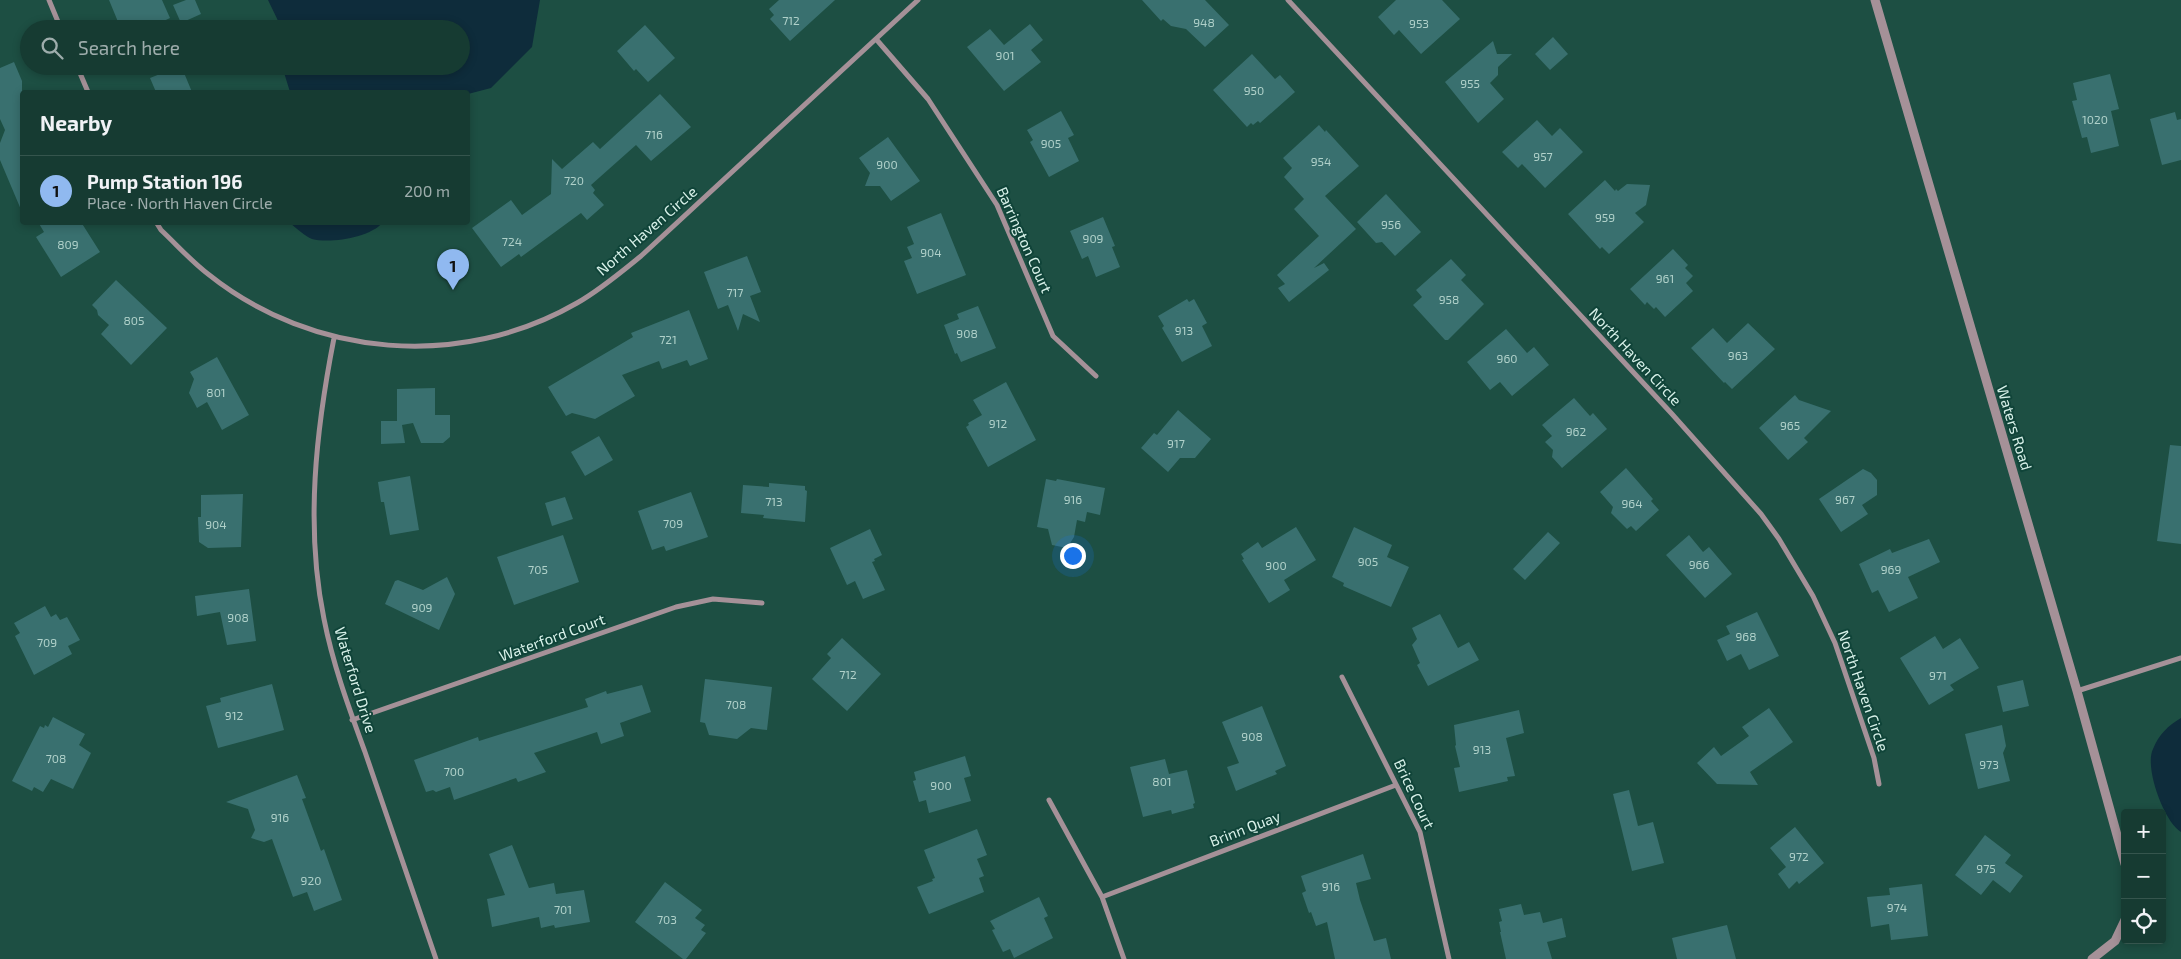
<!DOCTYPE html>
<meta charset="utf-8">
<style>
body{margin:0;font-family:"Exo 2",sans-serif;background:#23463e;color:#f1f3f6}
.controls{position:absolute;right:15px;bottom:15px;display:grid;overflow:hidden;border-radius:5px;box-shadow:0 2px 8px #0003}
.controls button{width:45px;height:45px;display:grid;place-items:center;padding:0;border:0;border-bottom:1px solid #35554d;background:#163b32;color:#f1f3f6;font:25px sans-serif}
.you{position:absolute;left:1072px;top:555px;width:18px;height:18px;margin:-12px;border:4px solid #fff;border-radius:50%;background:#1a73e8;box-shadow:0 0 0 8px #1a73e833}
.badge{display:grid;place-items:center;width:32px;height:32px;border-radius:50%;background:#90b9f0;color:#111;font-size:16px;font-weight:700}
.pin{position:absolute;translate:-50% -41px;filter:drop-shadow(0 1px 2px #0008)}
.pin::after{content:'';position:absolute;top:26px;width:18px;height:15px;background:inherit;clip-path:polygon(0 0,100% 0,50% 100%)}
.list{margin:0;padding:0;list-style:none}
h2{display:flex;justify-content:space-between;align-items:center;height:65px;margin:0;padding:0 20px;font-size:21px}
h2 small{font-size:16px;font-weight:400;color:#9eadac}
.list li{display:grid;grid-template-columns:32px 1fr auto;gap:15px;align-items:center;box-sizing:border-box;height:70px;padding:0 20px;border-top:1px solid #35554d}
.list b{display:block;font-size:19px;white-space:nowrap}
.list p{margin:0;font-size:16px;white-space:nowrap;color:#9eadac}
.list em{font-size:16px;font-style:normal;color:#9eadac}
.icon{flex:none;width:28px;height:28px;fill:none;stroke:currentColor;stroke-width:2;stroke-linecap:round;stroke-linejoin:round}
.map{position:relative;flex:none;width:2181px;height:959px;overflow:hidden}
.search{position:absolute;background:#163b32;box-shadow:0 2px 8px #0003;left:20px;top:20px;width:450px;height:55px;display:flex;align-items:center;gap:12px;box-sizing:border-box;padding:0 18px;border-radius:28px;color:#9eadac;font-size:19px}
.panel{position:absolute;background:#163b32;box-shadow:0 2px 8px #0003;left:20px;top:90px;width:450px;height:135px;border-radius:5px}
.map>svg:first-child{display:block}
.water{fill:#0e2c3b}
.building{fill:#39706f}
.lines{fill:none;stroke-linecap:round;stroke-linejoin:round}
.minor{stroke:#a59198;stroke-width:5}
.tertiary{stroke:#a59198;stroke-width:9}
.labels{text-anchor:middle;stroke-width:4;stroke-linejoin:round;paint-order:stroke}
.number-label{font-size:12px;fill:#b0d1ca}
.street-label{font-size:15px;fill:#d8f1e9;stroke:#104439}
</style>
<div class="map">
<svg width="2181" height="959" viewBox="0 0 2181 959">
<rect width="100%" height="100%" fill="#1d4f43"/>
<path class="water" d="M 268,0 L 540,0 L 532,47 L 491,88 L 468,94 L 290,92 L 282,66 L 461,66 L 461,29 L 282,29 Z
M 290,223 L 382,223 C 371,237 330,244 312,239 C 305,236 296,228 290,223 Z
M 2181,718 L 2181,832 C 2164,822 2144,767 2153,749 C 2159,734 2168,726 2181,718 Z"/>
<path class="building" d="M 109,0 L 162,0 L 170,18 L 147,29 L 121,29 Z
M 186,0 L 195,0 L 201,14 L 181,23 L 173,5 Z
M 779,0 L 835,0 L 790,41 L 770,19 L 774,15 L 769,9 Z
M 1142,0 L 1205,0 L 1229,25 L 1205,47 L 1186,29 L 1171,26 L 1163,19 L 1161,21 Z
M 1396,0 L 1442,0 L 1460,19 L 1421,54 L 1399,30 L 1394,35 L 1378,17 Z
M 1030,24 L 1043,40 L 1031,50 L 1041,62 L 1004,91 L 967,47 L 990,29 L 1004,45 Z
M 645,25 L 675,58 L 648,82 L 636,69 L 634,71 L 617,51 Z
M 1553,37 L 1568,54 L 1550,70 L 1535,54 Z
M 1493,41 L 1497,54 L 1512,54 L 1498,67 L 1498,75 L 1490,83 L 1504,99 L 1478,123 L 1445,82 Z
M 1252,54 L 1275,79 L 1280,75 L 1295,92 L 1260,123 L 1258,121 L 1253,125 L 1251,123 L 1247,127 L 1213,90 Z
M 14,62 L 22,81 L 22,212 L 0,160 L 0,143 L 5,130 L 0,119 L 0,68 Z
M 175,68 L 176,70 L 182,68 L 192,92 L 156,92 L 150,78 Z
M 2110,74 L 2119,109 L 2111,111 L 2119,146 L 2091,153 L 2087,137 L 2082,138 L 2072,101 L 2077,100 L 2073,83 Z
M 660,94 L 691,127 L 651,161 L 636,145 L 591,185 L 595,190 L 593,193 L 604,205 L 587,220 L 581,213 L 521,257 L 519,254 L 501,267 L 472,228 L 511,200 L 522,215 L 551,194 L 552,159 L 562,169 L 593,142 L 600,149 Z
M 1061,111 L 1074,135 L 1068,138 L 1079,161 L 1049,177 L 1030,142 L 1033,140 L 1027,130 Z
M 2175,112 L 2177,120 L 2181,119 L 2181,160 L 2162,165 L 2150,119 Z
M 1537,120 L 1552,136 L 1560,128 L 1583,152 L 1545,188 L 1522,164 L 1518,168 L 1502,152 Z
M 1319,125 L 1325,132 L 1326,130 L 1359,166 L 1325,196 L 1356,229 L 1314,268 L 1324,263 L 1329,270 L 1289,302 L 1278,288 L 1285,284 L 1277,275 L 1319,236 L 1294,209 L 1304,199 L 1284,177 L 1292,168 L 1283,158 Z
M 888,137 L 920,181 L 891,201 L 880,186 L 865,186 L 870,173 L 859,158 Z
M 1605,180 L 1615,191 L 1616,189 L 1618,191 L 1627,184 L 1650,185 L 1646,205 L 1635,213 L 1644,222 L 1609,254 L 1602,247 L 1600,249 L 1568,214 Z
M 1386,194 L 1421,232 L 1395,256 L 1382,242 L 1376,243 L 1357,222 Z
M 941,213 L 966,275 L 917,294 L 904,261 L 912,258 L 907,247 L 914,244 L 907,227 Z
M 1103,217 L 1115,246 L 1112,247 L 1120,267 L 1096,277 L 1088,256 L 1082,259 L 1070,231 Z
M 38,222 L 81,222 L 100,252 L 61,277 L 36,237 L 44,232 Z
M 1673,249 L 1688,265 L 1685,268 L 1693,276 L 1686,283 L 1693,291 L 1665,317 L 1656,307 L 1654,309 L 1647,302 L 1645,305 L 1630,289 Z
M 747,256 L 761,292 L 750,296 L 760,322 L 743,314 L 738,331 L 728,305 L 718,309 L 704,272 Z
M 1451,259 L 1466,275 L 1461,280 L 1484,304 L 1448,340 L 1445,340 L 1413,305 L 1422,297 L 1416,290 Z
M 116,280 L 167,328 L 131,365 L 101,334 L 109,325 L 98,315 L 97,310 L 92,305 Z
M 1187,299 L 1189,302 L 1194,299 L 1207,323 L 1202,326 L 1212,346 L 1182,362 L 1162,328 L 1164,326 L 1158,316 Z
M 978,306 L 996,348 L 961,362 L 957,353 L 955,354 L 944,325 L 959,319 L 957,314 Z
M 689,310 L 708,359 L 690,366 L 687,360 L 662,369 L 659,361 L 622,375 L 635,396 L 595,419 L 572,413 L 566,416 L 548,387 L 633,337 L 631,333 Z
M 1748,323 L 1775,349 L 1732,389 L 1725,382 L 1724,383 L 1691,348 L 1713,328 L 1727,343 Z
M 1506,329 L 1527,353 L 1534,347 L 1549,365 L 1512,396 L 1500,382 L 1490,390 L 1467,362 Z
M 217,357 L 249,415 L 222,430 L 207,402 L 197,408 L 189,393 L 194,379 L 190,372 Z
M 1006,382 L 1036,440 L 988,467 L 966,427 L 969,425 L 968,423 L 982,415 L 973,400 Z
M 435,388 L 435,415 L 450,415 L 450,437 L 443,443 L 421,443 L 413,423 L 402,425 L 405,443 L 381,444 L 381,421 L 397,421 L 397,389 Z
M 1795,395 L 1799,400 L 1831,411 L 1804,438 L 1808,442 L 1788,460 L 1759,428 Z
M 1574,398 L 1590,416 L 1593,413 L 1607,429 L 1562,468 L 1552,457 L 1553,450 L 1545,442 L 1552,436 L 1542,425 Z
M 1178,410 L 1211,439 L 1195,458 L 1180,458 L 1168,472 L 1141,448 L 1154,433 L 1157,435 Z
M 599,436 L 613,460 L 585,476 L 571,452 Z
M 2170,445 L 2181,446 L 2181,544 L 2157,541 Z
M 1626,468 L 1653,499 L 1651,501 L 1659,510 L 1636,531 L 1631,526 L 1627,529 L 1611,513 L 1613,507 L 1600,492 Z
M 1863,469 L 1871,473 L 1877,480 L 1877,495 L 1862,505 L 1868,514 L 1841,532 L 1819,499 Z
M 410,476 L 419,530 L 390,535 L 384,502 L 381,502 L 378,482 Z
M 1046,479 L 1056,481 L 1057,479 L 1105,488 L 1100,515 L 1087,512 L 1085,522 L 1077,520 L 1074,537 L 1067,548 L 1052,545 L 1048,529 L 1037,527 Z
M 769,483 L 805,486 L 805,490 L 807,491 L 805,522 L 763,518 L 764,515 L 741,513 L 743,485 L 769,487 Z
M 691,492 L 708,537 L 666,551 L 664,546 L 652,550 L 638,511 Z
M 243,494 L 241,547 L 208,548 L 199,542 L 198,517 L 201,517 L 201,495 Z
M 565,497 L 573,519 L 552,526 L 545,503 Z
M 1296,527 L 1316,560 L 1284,580 L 1290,590 L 1269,603 L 1242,560 L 1244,559 L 1241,554 L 1258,542 L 1262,548 Z
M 1354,527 L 1392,545 L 1387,557 L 1409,567 L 1391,607 L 1343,586 L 1344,583 L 1332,577 Z
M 870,529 L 882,555 L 874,559 L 875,561 L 872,562 L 885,590 L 863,599 L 855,581 L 847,585 L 830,548 Z
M 1548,532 L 1560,543 L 1525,580 L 1513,569 Z
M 563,535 L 579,582 L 514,605 L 497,557 Z
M 1689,535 L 1703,552 L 1709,547 L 1732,574 L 1705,598 L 1666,555 Z
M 1929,539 L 1940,562 L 1908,577 L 1918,598 L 1889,612 L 1878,590 L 1872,593 L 1859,564 L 1890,549 L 1892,553 Z
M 447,577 L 455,594 L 439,630 L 385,604 L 395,581 L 398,580 L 423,590 Z
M 249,589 L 256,641 L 227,645 L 220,612 L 197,616 L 195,596 Z
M 45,606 L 51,617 L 56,614 L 60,620 L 67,617 L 80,640 L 68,646 L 72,654 L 34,675 L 15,636 L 20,633 L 14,623 Z
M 1757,612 L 1779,656 L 1749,670 L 1741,654 L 1727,661 L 1717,640 L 1730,634 L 1726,626 Z
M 1440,614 L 1458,648 L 1469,642 L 1479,660 L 1428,686 L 1417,665 L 1420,663 L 1412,645 L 1417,639 L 1412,628 Z
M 1935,636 L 1943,649 L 1960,638 L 1979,668 L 1950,685 L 1954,690 L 1929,705 L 1900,658 Z
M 842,638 L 881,674 L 847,711 L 812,679 L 831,658 L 827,654 Z
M 705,679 L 772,687 L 767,730 L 751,728 L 737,739 L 709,735 L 705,723 L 700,722 Z
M 2023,680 L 2029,706 L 2003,712 L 1997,686 Z
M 272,684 L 284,730 L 218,748 L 206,706 L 221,702 L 220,698 Z
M 642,685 L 651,712 L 620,723 L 624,736 L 601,744 L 597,732 L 534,753 L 546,772 L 518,782 L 516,778 L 454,800 L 450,787 L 436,792 L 433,790 L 426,792 L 414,760 L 478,737 L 479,741 L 588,707 L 585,699 L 606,691 L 607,694 Z
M 1262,706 L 1286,766 L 1275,771 L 1277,774 L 1236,791 L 1227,767 L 1239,763 L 1222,722 Z
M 1769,708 L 1793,742 L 1750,772 L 1758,785 L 1717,784 L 1697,763 L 1714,747 L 1721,756 L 1749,736 L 1742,727 Z
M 1519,710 L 1524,733 L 1506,738 L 1515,776 L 1507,777 L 1508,781 L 1459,792 L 1454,768 L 1460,767 L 1455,746 L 1456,745 L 1454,725 Z
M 53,717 L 85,734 L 79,745 L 91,753 L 73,789 L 51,779 L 43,792 L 34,787 L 32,791 L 12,781 L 40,726 L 44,728 L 45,725 L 48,727 Z
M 2002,725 L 2006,746 L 2003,753 L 2010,781 L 1978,789 L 1965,734 Z
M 965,756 L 971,776 L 964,778 L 971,801 L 929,813 L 926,800 L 919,802 L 913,781 L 916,780 L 914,772 Z
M 1165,759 L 1169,774 L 1187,770 L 1195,803 L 1193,804 L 1194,808 L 1172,814 L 1171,810 L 1143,817 L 1130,767 Z
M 297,775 L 306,798 L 302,799 L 321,851 L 324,849 L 342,900 L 314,911 L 307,892 L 293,897 L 272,839 L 264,842 L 251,838 L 255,830 L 248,809 L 226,802 Z
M 1629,790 L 1638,826 L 1653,822 L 1664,863 L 1632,871 L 1613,794 Z
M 1795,827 L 1824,863 L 1799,884 L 1797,881 L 1789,889 L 1778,874 L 1786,867 L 1770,848 Z
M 977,829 L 987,855 L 977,859 L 984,876 L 979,878 L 984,892 L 929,914 L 917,887 L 933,881 L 932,879 L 935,878 L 924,850 Z
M 1985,835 L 2011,855 L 2005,863 L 2023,876 L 2010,893 L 1993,880 L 1981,895 L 1955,875 Z
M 512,845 L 529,888 L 554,883 L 556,894 L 584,890 L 590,922 L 555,928 L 554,925 L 541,928 L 539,917 L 492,927 L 487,899 L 505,895 L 489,854 Z
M 1363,854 L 1371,879 L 1356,883 L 1360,900 L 1374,941 L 1386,938 L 1391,959 L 1335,959 L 1327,922 L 1316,926 L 1311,912 L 1309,913 L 1302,893 L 1306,891 L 1301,876 Z
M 665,882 L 702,910 L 695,918 L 705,925 L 701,930 L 706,933 L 686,959 L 683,959 L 635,922 Z
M 1922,884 L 1928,936 L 1891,940 L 1889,924 L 1871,927 L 1867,897 L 1890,895 L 1889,888 Z
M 1039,897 L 1048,916 L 1044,918 L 1053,938 L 1014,958 L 1010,949 L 1003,952 L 992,930 L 995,929 L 990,921 Z
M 1521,904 L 1524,915 L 1540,912 L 1543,923 L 1562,918 L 1566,937 L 1547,942 L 1552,959 L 1506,959 L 1500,932 L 1501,932 L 1499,922 L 1502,921 L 1499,909 Z
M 1727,925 L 1736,959 L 1677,959 L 1672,938 Z"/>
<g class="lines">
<path class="minor" d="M 49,0 L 61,29
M 1288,0 L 1672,414 L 1761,514 L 1779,539 L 1813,596 L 1835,643 L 1874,758 L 1879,784
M 876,39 L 928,99 L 997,205 L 1053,336 L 1096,376
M 77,66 L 88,92
M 156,222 L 161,230 C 177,245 191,261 208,274 C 313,358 461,370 577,303 C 600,290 620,273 641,256 L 918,0
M 334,338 C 316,430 305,526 324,619 C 333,665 349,708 365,752 C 389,821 412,890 436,959
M 1342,677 L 1420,832 L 1449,959
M 2077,691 L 2181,658
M 352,720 L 676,607 L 713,599 L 762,603
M 1049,800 L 1102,897 L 1124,959
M 1102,897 L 1396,785"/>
<path class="tertiary" d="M 1875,0 L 2077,691 L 2125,864
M 2092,959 L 2115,941 L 2125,920"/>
</g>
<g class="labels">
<g class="number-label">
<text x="791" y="25">712</text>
<text x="1204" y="27">948</text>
<text x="1419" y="28">953</text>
<text x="1005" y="60">901</text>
<text x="1470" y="88">955</text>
<text x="1254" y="95">950</text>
<text x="2095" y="124">1020</text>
<text x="654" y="139">716</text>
<text x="1051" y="148">905</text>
<text x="1543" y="161">957</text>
<text x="1321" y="166">954</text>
<text x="887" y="169">900</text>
<text x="574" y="185">720</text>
<text x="1605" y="222">959</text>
<text x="1391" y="229">956</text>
<text x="1093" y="243">909</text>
<text x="512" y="246">724</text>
<text x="68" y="249">809</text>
<text x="931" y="257">904</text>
<text x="1665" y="283">961</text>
<text x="735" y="297">717</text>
<text x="1449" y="304">958</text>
<text x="134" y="325">805</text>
<text x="1184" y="335">913</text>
<text x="967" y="338">908</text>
<text x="668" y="344">721</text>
<text x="1738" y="360">963</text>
<text x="1507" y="363">960</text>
<text x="216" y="397">801</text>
<text x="998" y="428">912</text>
<text x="1790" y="430">965</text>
<text x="1576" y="436">962</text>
<text x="1176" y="448">917</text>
<text x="1073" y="504">916</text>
<text x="1845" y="504">967</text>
<text x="774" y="506">713</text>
<text x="1632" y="508">964</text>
<text x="673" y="528">709</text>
<text x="216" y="529">904</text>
<text x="1368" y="566">905</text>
<text x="1699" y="569">966</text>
<text x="1276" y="570">900</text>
<text x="538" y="574">705</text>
<text x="1891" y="574">969</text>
<text x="422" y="612">909</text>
<text x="238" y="622">908</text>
<text x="1746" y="641">968</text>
<text x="47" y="647">709</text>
<text x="848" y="679">712</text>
<text x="1938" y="680">971</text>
<text x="736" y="709">708</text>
<text x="234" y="720">912</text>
<text x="1252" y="741">908</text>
<text x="1482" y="754">913</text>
<text x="56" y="763">708</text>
<text x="1989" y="769">973</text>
<text x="454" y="776">700</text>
<text x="1162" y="786">801</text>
<text x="941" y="790">900</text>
<text x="280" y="822">916</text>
<text x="1799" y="861">972</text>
<text x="1986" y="873">975</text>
<text x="311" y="885">920</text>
<text x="1331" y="891">916</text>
<text x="1897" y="912">974</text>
<text x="563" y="914">701</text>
<text x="667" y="924">703</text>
</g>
<g class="street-label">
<text transform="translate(647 231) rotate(-41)" y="5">North Haven Circle</text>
<text transform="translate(1024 240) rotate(66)" y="5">Barrington Court</text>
<text transform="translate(1635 357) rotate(47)" y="5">North Haven Circle</text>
<text transform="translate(2014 428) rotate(73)" y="5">Waters Road</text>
<text transform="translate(552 638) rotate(-20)" y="5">Waterford Court</text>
<text transform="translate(355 680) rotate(73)" y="5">Waterford Drive</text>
<text transform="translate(1863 691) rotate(71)" y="5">North Haven Circle</text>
<text transform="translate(1414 794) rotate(65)" y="5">Brice Court</text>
<text transform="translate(1245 829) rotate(-21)" y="5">Brinn Quay</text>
</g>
</g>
</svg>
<div class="controls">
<button>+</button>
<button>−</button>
<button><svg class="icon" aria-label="locate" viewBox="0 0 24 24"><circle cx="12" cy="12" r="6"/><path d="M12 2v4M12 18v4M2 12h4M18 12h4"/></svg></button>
</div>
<div class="you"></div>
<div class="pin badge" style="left:453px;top:290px">1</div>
<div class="search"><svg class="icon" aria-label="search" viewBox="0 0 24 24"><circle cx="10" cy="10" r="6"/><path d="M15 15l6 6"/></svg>Search here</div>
<section class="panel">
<h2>Nearby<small></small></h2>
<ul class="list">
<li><span class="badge">1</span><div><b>Pump Station 196</b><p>Place · North Haven Circle</p></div><em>200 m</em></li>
</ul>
</section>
</div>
